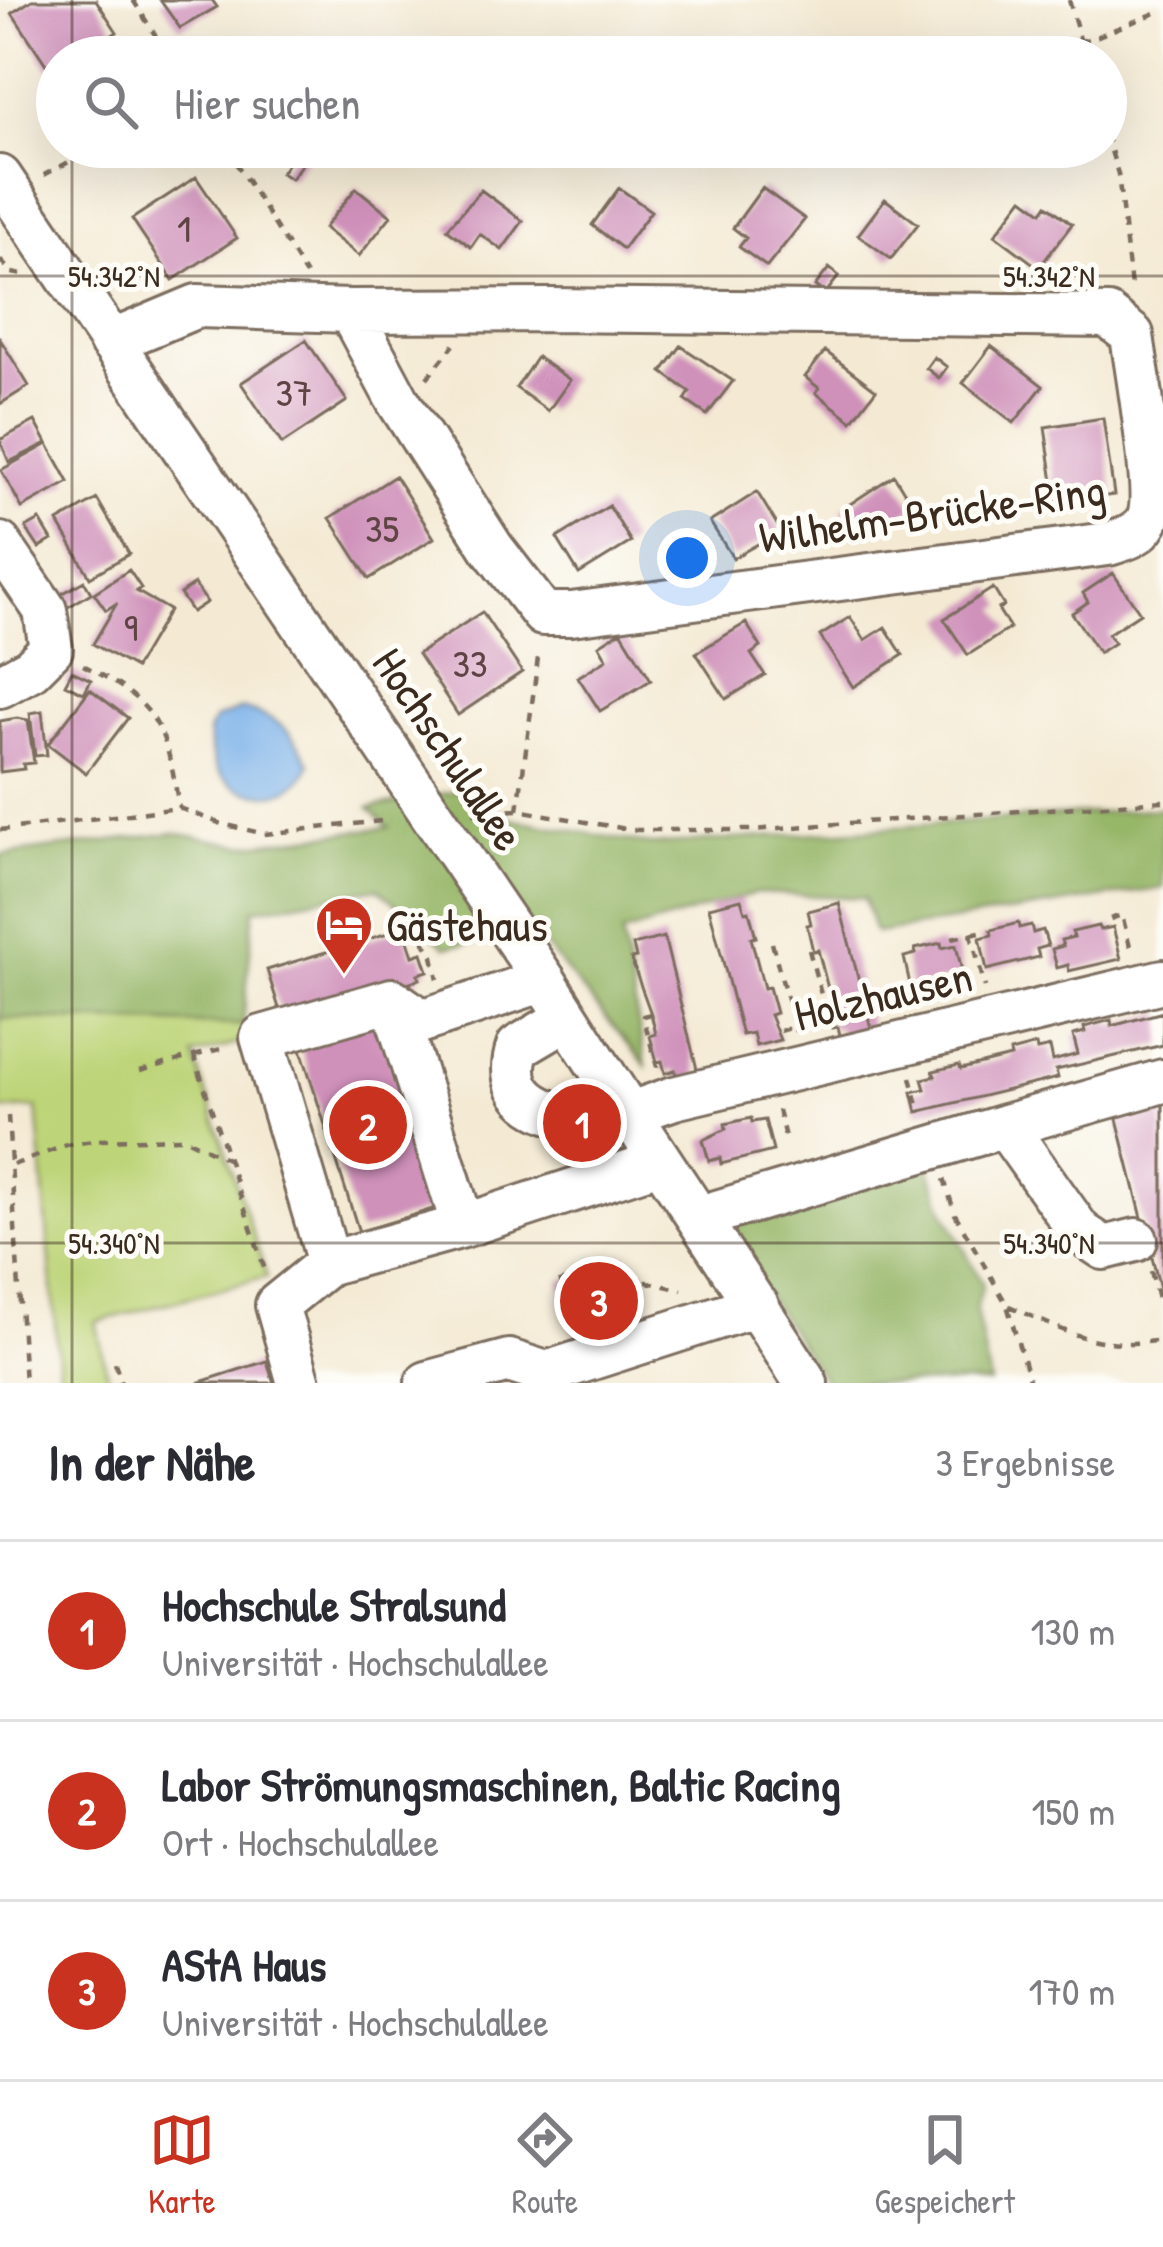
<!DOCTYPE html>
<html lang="de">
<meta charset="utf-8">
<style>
body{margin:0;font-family:"Patrick Hand",sans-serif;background:#f2f2f3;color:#2b2b33}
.you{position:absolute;left:687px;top:558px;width:42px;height:42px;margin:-30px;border:9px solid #fff;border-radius:50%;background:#1a73e8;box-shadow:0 0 0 18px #1a73e833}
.badge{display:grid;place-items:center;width:78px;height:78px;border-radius:50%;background:#c8321e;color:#fff;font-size:39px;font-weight:700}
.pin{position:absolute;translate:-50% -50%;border:6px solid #fff;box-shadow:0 3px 12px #0006}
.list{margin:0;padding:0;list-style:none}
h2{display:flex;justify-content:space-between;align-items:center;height:156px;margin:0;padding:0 48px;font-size:51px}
h2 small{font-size:39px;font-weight:400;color:#7c7c81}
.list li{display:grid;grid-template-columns:78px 1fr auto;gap:36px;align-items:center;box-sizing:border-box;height:180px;padding:0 48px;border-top:3px solid #e1e1e2}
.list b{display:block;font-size:45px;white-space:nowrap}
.list p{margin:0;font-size:39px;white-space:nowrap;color:#7c7c81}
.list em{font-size:39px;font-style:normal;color:#7c7c81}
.icon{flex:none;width:66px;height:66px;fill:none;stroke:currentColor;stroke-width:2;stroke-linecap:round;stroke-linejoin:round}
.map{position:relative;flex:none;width:1163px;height:1383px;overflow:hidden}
.search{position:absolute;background:#fff;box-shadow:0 12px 48px #0002;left:36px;right:36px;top:36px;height:132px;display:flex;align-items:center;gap:30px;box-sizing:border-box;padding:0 42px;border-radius:66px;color:#7c7c81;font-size:45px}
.sheet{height:696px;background:#fff}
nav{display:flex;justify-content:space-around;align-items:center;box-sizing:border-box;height:168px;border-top:3px solid #e1e1e2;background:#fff;font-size:33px;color:#7c7c81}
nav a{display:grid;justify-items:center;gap:6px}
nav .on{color:#c8321e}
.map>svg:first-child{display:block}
.green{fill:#bdd478;stroke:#7c7f4b;stroke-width:3}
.forest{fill:#96b668;stroke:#687043;stroke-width:3}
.water{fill:#7ab1e9;stroke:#5a6e84;stroke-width:3}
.building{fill:#cf90ba}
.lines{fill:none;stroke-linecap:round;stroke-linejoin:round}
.minor-casing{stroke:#7c6d5e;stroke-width:48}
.path{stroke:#7c6d5e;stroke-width:4.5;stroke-dasharray:9 9;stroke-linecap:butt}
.minor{stroke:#fff;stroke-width:42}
.ticks{fill:none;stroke:#3b2a1e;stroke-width:3;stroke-opacity:0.45}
.labels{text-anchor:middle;stroke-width:10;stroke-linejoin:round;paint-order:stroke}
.number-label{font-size:39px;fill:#604445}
.street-label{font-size:45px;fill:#3b2a1e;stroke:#fdfcf7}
.poi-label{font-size:45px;fill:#3b2a1e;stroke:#fdfcf7;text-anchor:start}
.ticks-label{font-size:30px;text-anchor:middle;fill:#3b2a1e;stroke:#fdfcf7;stroke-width:10;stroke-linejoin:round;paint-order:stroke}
</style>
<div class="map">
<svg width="1163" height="1383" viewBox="0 0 1163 1383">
<rect width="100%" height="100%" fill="#fdfcf7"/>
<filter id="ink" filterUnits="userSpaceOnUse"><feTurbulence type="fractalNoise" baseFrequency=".00833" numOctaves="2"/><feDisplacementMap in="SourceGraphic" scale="24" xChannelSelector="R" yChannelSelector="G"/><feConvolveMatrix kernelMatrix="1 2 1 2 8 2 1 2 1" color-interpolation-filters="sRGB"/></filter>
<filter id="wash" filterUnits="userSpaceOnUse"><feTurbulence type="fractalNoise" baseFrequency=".004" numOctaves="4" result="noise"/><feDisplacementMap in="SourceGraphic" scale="48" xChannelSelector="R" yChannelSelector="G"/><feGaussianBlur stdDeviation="2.7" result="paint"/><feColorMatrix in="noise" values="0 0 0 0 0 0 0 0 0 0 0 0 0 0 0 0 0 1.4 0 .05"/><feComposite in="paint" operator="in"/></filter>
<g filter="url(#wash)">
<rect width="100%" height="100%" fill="#f4ead4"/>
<path class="green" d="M 0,1018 L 243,1025 L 262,1037 L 194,1056 L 267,1277 L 96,1322 L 109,1383 L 60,1383 L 37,1108 L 0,1110 Z"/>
<path class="forest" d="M 465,789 L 512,819 L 651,845 L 1163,808 L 1163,888 L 875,933 L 864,898 L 756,893 L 622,934 L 646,1065 L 534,933 L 446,947 L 378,888 L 254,909 L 243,1025 L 0,1018 L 0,855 L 174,833 L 242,845 L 389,827 L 369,808 Z
M 927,1161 L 944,1210 L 983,1285 L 976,1309 L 990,1383 L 826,1383 L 729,1240 L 746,1211 Z"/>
<path class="water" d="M 242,709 C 278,716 293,732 310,764 C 295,804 239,803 217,769 C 211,759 210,744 208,732 L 215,719 Z"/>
<g id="blocks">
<path class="building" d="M 32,0 L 96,0 L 117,32 L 79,57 L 57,57 L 57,72 L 53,75 L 12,13 Z
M 160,0 L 212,0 L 217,7 L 180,28 Z
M 297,150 L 307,157 L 291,179 L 281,173 Z
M 196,177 L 237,238 L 173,280 L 132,219 Z
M 356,188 L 391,216 L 359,256 L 324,228 Z
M 619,188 L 651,211 L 623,249 L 592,225 Z
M 762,188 L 805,219 L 767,267 L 739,247 L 746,238 L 733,228 Z
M 481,190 L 523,221 L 502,250 L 480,234 L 471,247 L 447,229 Z
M 1023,198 L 1042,212 L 1047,205 L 1072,224 L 1039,268 L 995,235 Z
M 885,199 L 918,224 L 891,259 L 858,235 Z
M 829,268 L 839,276 L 825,294 L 815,286 Z
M 0,339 L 29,386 L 0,404 Z
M 306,340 L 347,401 L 282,444 L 241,383 Z
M 681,346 L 733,381 L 707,415 L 685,400 L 690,392 L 662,372 Z
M 991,346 L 1043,386 L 1014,423 L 963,383 Z
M 825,351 L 876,390 L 852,421 L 816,393 L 819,388 L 805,377 Z
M 537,357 L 570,380 L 548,411 L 516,388 Z
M 934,357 L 947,367 L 939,378 L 926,368 Z
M 1103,418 L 1114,495 L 1056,503 L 1045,427 Z
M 35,421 L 47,443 L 9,462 L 0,440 Z
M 48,444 L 69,482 L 22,508 L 1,470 Z
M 894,475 L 914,508 L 876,532 L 872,524 L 856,534 L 841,510 Z
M 395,476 L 434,538 L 369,579 L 330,518 Z
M 757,492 L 781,531 L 733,558 L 710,522 Z
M 97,499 L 129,554 L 90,577 L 58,522 Z
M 609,506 L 631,542 L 579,574 L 557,538 Z
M 40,520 L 52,540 L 39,548 L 26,528 Z
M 129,570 L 141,588 L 136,591 L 169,610 L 135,668 L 93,644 L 117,603 L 106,610 L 94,593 Z
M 1113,573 L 1140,613 L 1108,634 L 1114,643 L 1099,653 L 1072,613 L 1088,602 L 1083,593 Z
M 84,581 L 91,593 L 65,609 L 58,596 Z
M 194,584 L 207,602 L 192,612 L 180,594 Z
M 993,588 L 1004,606 L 998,609 L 1010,628 L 968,655 L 944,619 Z
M 482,612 L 522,672 L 458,715 L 418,654 Z
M 850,617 L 865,640 L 885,627 L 903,655 L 853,687 L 820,636 Z
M 746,623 L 761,647 L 751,654 L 765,675 L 726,699 L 696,653 Z
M 621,631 L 651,680 L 600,711 L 578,677 L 607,659 L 599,645 Z
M 72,671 L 91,680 L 84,693 L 65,684 Z
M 90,689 L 128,718 L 86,773 L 48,744 Z
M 42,711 L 47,755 L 35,756 L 30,713 Z
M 17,718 L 28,720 L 34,763 L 23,764 L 24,769 L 0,772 L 0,721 Z
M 741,899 L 745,912 L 749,911 L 756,937 L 751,938 L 764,988 L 769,987 L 776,1013 L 770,1015 L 780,1040 L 756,1046 L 753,1033 L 742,1035 L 709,907 Z
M 839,903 L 872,1032 L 841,1039 L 838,1027 L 832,1028 L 826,1002 L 831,1000 L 818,950 L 813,951 L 807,925 L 811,924 L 808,911 Z
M 1018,923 L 1019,928 L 1031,925 L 1033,933 L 1043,930 L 1048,946 L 1037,949 L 1039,957 L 987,970 L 980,938 L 992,935 L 991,930 Z
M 1098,926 L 1100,930 L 1113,927 L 1121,959 L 1069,971 L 1068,965 L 1057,968 L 1052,949 L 1063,946 L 1061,940 L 1074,937 L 1072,932 Z
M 404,928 L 413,956 L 422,953 L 428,971 L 418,974 L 420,979 L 283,1021 L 267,970 Z
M 664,937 L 696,1065 L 698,1078 L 678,1083 L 675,1070 L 665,1073 L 662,1061 L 657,1062 L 650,1036 L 656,1034 L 651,1014 L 631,959 L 636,958 L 633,945 Z
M 941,943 L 942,948 L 956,945 L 963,976 L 911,989 L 904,957 L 916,954 L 915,949 Z
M 1163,1012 L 1163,1045 L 1056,1070 L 1058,1078 L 917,1112 L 912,1092 L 925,1089 L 922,1079 L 935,1076 L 933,1071 L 959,1065 L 961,1069 L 1011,1057 L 1010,1052 L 1036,1045 L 1037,1050 L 1050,1047 L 1053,1061 L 1078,1054 L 1073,1035 L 1085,1032 L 1084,1027 L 1111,1020 L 1112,1026 Z
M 378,1019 L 436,1208 L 359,1232 L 299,1043 Z
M 1163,1099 L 1163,1293 L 1161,1293 L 1115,1111 Z
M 751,1118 L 752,1122 L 765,1120 L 773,1151 L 721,1164 L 720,1158 L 709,1161 L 703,1140 L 726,1129 L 725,1124 Z
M 622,1263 L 637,1314 L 575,1333 L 560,1281 Z
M 267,1361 L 274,1383 L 201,1383 L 200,1382 Z"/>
</g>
</g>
<g filter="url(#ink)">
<use href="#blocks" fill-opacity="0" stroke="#7c6d5e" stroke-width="3"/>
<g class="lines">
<defs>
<path id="minor" d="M 0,177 L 544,980 C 629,1117 720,1248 806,1383
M 551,310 L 1108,316 L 1132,335 C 1136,368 1160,498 1147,521 C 1139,536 1122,540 1108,544 L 571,614 L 543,614 L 492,548 L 398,401 L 350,311 Z
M 111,342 L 197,306 L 350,311
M 0,544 L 45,610 L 51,649 L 31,669 L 0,686
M 392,1000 L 463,1226
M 392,1000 L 422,1021 L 544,980
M 567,1018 L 518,1047 C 496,1112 570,1121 617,1121 L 624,1110
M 628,1114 L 674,1098 L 1163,981
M 1005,1126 L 1163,1081
M 700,1217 L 1005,1126 L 1080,1232 L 1104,1248 L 1136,1240
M 329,1263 L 262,1037 L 392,1000
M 299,1383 L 277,1305 L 329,1263 L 463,1226 L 659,1162
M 427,1383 L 509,1361 L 546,1373 L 757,1305"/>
</defs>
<use href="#minor" class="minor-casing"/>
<path class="path" d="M 133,0 L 169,57
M 1069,0 L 1085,57
M 1009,57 L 1093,38 L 1163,10
M 1106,134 L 1118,174 L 1131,287
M 226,147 L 306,275
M 44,175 L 98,147
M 0,260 L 12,273 L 23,275
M 427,378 L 454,345
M 83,665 C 158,703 166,726 179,808
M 518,810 L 539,650
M 473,813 L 518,810 L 632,830 L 751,830 L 1163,801
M 0,830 L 179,808 L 222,824 L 265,834 L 390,820
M 405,909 L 433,956 L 438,979
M 1110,919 L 1122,915 L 1131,950
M 971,934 L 989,930
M 952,938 L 971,934 L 985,987
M 772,943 L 796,1032
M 809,950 L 829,1024
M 651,1014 L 643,1016 L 657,1067
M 780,1031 L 827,1018
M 194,1056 L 228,1047
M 140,1071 L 194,1056 L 265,1270
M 911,1077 L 920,1113
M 778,1110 L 785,1137
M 8,1116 L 25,1383
M 13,1165 L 67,1145 L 99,1140 L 184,1138 L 227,1159
M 944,1179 L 955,1214 L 1007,1305 L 1030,1383
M 1151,1271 L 1163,1318
M 629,1288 L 647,1282 L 682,1290
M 1009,1306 C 1069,1333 1095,1350 1163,1340
M 115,1363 L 121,1383"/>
<use href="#minor" class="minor"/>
</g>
</g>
<path class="ticks" d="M 72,0 L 72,57M 72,147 L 72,1383M 0,276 L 1163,276M 0,1243 L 1163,1243"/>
<defs>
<symbol id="hotel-pin" viewBox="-11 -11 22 30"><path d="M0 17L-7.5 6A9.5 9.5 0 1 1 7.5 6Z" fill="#c8321e" stroke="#fdfcf7"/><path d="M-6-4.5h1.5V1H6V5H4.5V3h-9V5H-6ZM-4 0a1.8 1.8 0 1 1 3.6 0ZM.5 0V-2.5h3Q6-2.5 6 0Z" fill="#fff"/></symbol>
</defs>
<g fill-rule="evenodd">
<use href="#hotel-pin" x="311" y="892" width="66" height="90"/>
</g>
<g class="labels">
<g class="number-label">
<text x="184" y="242">1</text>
<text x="294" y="406">37</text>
<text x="382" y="542">35</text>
<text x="131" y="641">9</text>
<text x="470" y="677">33</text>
</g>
<g class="street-label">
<text transform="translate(932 513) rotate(-8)" y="16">Wilhelm-Brücke-Ring</text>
<text transform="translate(449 749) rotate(56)" y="16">Hochschulallee</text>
<text transform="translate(883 995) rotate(-13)" y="16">Holzhausen</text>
</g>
<g class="poi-label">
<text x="386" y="941">Gästehaus</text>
</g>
</g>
<g class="ticks-label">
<text x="114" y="287">54.342°N</text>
<text x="1049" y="287">54.342°N</text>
<text x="114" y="1254">54.340°N</text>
<text x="1049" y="1254">54.340°N</text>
</g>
</svg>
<div class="you"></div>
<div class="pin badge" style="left:582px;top:1123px">1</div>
<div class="pin badge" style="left:368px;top:1125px">2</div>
<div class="pin badge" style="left:599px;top:1301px">3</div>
<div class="search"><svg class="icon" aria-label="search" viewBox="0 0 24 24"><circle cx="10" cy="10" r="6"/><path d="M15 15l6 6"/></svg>Hier suchen</div>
</div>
<section class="sheet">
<h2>In der Nähe<small>3 Ergebnisse</small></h2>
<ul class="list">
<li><span class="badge">1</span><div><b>Hochschule Stralsund</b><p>Universität · Hochschulallee</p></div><em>130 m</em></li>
<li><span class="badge">2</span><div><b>Labor Strömungsmaschinen, Baltic Racing</b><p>Ort · Hochschulallee</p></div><em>150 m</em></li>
<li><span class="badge">3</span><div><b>AStA Haus</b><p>Universität · Hochschulallee</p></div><em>170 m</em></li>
</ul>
</section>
<nav>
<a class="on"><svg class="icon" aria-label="map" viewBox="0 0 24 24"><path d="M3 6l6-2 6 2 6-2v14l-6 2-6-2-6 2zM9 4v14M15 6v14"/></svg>Karte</a>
<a><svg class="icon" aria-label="directions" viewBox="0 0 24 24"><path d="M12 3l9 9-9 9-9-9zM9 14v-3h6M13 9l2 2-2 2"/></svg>Route</a>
<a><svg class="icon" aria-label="saved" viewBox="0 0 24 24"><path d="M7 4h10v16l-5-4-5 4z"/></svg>Gespeichert</a>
</nav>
